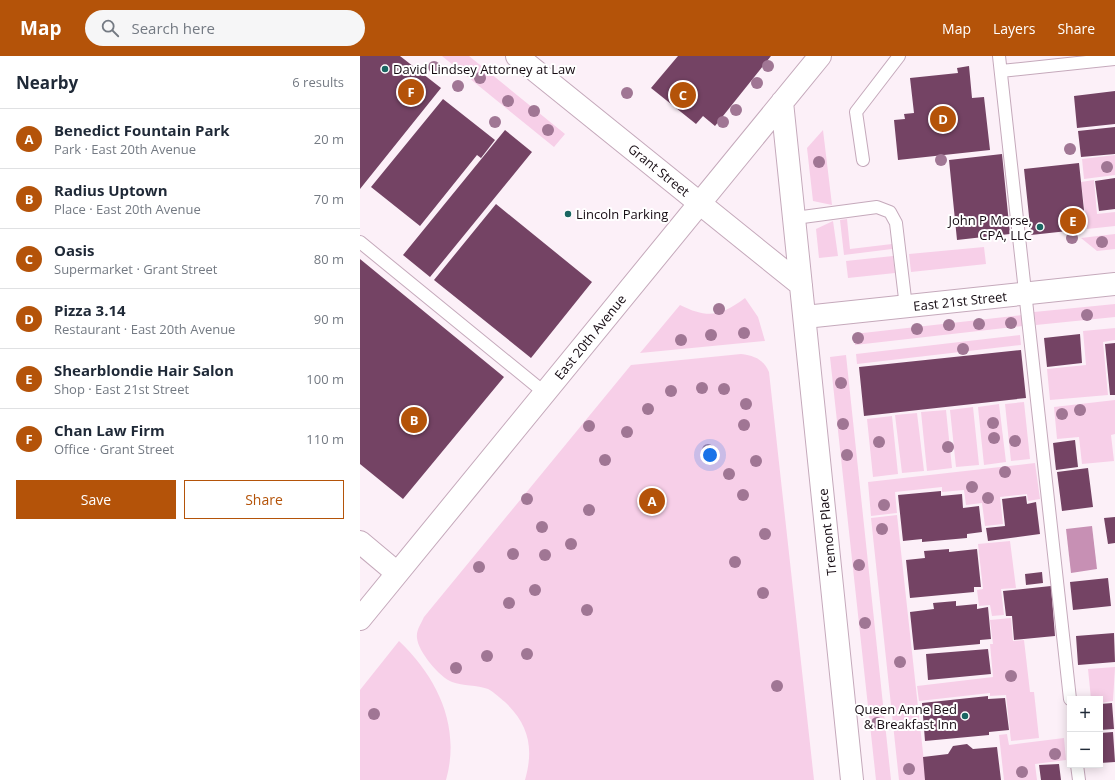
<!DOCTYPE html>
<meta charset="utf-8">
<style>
body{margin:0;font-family:"Open Sans",sans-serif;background:#f6f6f7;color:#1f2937}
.controls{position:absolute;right:12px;bottom:12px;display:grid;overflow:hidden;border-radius:0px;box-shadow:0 2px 10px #0003}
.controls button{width:36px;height:36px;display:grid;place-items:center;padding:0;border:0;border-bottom:1px solid #e0e1e3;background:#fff;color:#1f2937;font:20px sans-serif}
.you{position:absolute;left:350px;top:399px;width:14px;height:14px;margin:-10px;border:3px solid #fff;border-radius:50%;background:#1a73e8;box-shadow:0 0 0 6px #1a73e833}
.badge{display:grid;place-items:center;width:26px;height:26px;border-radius:50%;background:#b45309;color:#fff;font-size:13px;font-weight:700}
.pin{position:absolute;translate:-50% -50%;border:2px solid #fff;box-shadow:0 1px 4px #0006}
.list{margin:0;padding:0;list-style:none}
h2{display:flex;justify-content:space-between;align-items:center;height:52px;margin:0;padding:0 16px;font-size:17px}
h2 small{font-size:13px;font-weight:400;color:#747a83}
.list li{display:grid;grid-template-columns:26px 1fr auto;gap:12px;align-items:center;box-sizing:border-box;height:60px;padding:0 16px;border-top:1px solid #e0e1e3}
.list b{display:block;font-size:15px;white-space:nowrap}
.list p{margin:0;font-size:13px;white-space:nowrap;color:#747a83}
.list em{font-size:13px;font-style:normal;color:#747a83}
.actions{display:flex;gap:8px;padding:12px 16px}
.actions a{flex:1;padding:9px 0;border:1px solid #b45309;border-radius:0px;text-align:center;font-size:14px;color:#b45309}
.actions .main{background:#b45309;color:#fff}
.icon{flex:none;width:22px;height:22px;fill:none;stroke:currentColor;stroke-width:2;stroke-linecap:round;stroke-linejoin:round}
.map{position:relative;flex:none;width:755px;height:724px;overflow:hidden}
header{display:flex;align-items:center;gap:24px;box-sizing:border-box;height:56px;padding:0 20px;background:#b45309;color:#fff}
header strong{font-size:19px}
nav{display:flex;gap:22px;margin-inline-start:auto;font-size:14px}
.search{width:280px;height:36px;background:#f6f6f7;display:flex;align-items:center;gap:10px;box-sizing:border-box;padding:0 14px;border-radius:22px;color:#747a83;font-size:15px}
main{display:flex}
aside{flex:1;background:#fff}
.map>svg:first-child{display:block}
.green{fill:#f7cfe8}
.water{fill:#c790b4}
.building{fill:#744364}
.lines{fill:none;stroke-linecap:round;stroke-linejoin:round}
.service-casing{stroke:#c5a9bb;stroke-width:14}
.minor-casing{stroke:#c5a9bb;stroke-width:24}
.tertiary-casing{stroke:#c5a9bb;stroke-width:24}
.service{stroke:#fff;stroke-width:12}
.minor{stroke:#fff;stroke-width:22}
.tertiary{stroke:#fff;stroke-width:22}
.tree{fill:#a07694}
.poi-dot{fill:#1a6662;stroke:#fff;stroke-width:1.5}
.labels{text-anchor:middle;stroke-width:4;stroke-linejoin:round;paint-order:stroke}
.poi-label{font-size:13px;fill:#160c13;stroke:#fff;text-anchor:start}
.street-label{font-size:13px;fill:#160c13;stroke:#fff}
</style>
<header>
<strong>Map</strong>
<div class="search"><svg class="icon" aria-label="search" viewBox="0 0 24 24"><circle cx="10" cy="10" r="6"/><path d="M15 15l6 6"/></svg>Search here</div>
<nav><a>Map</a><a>Layers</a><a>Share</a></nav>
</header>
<main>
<aside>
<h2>Nearby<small>6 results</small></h2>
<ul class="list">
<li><span class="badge">A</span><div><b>Benedict Fountain Park</b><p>Park · East 20th Avenue</p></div><em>20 m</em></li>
<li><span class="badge">B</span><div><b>Radius Uptown</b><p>Place · East 20th Avenue</p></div><em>70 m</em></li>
<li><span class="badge">C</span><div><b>Oasis</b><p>Supermarket · Grant Street</p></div><em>80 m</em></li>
<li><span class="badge">D</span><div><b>Pizza 3.14</b><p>Restaurant · East 20th Avenue</p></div><em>90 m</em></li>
<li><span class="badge">E</span><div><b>Shearblondie Hair Salon</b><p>Shop · East 21st Street</p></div><em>100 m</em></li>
<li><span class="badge">F</span><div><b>Chan Law Firm</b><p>Office · Grant Street</p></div><em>110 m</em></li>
</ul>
<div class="actions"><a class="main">Save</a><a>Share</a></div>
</aside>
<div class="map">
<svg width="755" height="724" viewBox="0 0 755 724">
<rect width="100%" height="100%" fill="#fcf0f8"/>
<path class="green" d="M 82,0 L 109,0 L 205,78 L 194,91 Z
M 463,74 L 472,149 L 453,145 L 447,92 Z
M 755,99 L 755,119 L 724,123 L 722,103 Z
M 734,124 L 737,158 L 755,156 L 755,170 L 727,173 L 721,126 Z
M 487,163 L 490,193 L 532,188 L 532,193 L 484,199 L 480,164 Z
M 473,165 L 478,200 L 459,202 L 456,173 Z
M 755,178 L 755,193 L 737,195 L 721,182 Z
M 624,191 L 626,208 L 551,216 L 549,198 Z
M 533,200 L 535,217 L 488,222 L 486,205 Z
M 385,242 L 398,261 L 405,285 L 280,297 L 320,249 C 348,263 361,260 385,242 Z
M 755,248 L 755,261 L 676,269 L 674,256 Z
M 662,259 L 663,270 L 495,289 L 494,278 Z
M 755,272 L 755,284 L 743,286 L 748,339 L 690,344 L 687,313 L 726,309 L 723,275 Z
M 660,279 L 661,289 L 497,308 L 496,298 Z
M 381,298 C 395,300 403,303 409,316 L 454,724 L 165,724 C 174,692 169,669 145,646 C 140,642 134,636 128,633 C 117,629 103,630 92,626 C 79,621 58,595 57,582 C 56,574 61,568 64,561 L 271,309 Z
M 486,299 L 531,724 L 516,724 L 470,301 Z
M 755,344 L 755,378 L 751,379 L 754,405 L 722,408 L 719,381 L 697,383 L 694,351 Z
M 664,346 L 670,403 L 651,405 L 645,348 Z
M 639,348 L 646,406 L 624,409 L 618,351 Z
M 613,351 L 619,409 L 596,411 L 590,354 Z
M 586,354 L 592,412 L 567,415 L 561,356 Z
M 557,357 L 564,415 L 542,417 L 535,359 Z
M 532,360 L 538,418 L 513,421 L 507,363 Z
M 675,407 L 680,443 L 668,445 L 667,438 L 640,441 L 643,468 L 625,470 L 622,447 L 606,449 L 604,434 L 582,436 L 582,431 L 535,436 L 537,457 L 511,460 L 508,426 Z
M 537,459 L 566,724 L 539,724 L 511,462 Z
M 650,485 L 656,532 L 641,533 L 644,559 L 632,560 L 630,549 L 619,550 L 617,534 L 623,533 L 618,488 Z
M 651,562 L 653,585 L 664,584 L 670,636 L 674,636 L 679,682 L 651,685 L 646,639 L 630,640 L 630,637 L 559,645 L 557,630 L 633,621 L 630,588 L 633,588 L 630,564 Z
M 39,585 C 78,622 101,671 86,724 L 0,724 L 0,634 Z
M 755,611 L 753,645 L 740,647 L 740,643 L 731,643 L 728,613 Z
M 647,678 L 649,689 L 704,682 L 706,704 L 675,708 L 677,724 L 644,724 L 639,679 Z"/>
<path class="water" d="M 732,470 L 737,513 L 711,517 L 706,473 Z"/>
<path class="building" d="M 0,0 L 40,0 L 81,32 L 0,133 Z
M 318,0 L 411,0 L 355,70 L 343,60 L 336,68 L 291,32 Z
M 609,10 L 612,42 L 624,41 L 630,94 L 538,104 L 534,64 L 545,63 L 544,58 L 554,57 L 550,22 L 598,17 L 597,12 Z
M 755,35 L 755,68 L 717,72 L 714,40 Z
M 83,43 L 135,84 L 121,102 L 117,99 L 60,170 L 11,131 Z
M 755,71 L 755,98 L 721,101 L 718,75 Z
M 145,74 L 172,96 L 70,221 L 43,199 Z
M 642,98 L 650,178 L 597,184 L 589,104 Z
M 719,107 L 726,173 L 671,179 L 664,113 Z
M 755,122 L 755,153 L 739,155 L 735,125 Z
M 136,148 L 232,226 L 171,302 L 74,224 Z
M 0,203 L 144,321 L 43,443 L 0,408 Z
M 720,278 L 722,307 L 687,311 L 684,282 Z
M 755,287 L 755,339 L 750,339 L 745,288 Z
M 661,294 L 666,342 L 504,360 L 499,311 Z
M 715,384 L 718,411 L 696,414 L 693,387 Z
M 728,412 L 733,451 L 702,455 L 697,416 Z
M 581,435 L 581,440 L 602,438 L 603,452 L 619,450 L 622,476 L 607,478 L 607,482 L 562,486 L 562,483 L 543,485 L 538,439 Z
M 666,440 L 667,448 L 676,446 L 680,478 L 628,485 L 626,472 L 645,470 L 642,443 Z
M 755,461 L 755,487 L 748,488 L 744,462 Z
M 589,493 L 589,496 L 617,493 L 621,531 L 614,531 L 614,536 L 550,542 L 546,504 L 565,502 L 564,495 Z
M 682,516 L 683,527 L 666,529 L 665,518 Z
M 748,522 L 751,550 L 713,554 L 710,526 Z
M 691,530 L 695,580 L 654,584 L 652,560 L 646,560 L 643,535 Z
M 596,545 L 596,550 L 617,548 L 617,553 L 628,551 L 631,583 L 620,584 L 620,588 L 554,594 L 550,556 L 574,553 L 573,547 Z
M 754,577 L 755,606 L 718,609 L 716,580 Z
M 628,593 L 631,618 L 568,624 L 566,598 Z
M 628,640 L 628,643 L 645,642 L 649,674 L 629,676 L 629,679 L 565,685 L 562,647 Z
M 752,647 L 754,673 L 740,674 L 740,648 Z
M 753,676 L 755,706 L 740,707 L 740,677 Z
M 607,688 L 613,693 L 637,691 L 641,724 L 565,724 L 563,701 L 588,698 L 593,690 Z
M 699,708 L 701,724 L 681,724 L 679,709 Z"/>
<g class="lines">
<defs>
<path id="service" d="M 639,0 L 710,643
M 641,15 L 755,3
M 503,104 L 496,56 L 539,0
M 435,162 L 517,151 L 530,156 L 536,167 L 546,251
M 0,186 L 185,337
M 717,709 L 719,724"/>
<path id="minor" d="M 445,261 L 755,228"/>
<path id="tertiary" d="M 157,0 L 441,229
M 422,46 L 492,724
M 0,486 L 37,517
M 0,563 L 460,0"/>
</defs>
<use href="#service" class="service-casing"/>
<use href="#minor" class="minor-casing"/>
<use href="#tertiary" class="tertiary-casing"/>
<use href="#service" class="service"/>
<use href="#minor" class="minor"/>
<use href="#tertiary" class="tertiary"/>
</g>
<g class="tree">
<circle cx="408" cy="10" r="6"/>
<circle cx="74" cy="11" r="6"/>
<circle cx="120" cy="22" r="6"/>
<circle cx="397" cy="27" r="6"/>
<circle cx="98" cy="30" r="6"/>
<circle cx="267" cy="37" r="6"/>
<circle cx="148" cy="45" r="6"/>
<circle cx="376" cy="54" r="6"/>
<circle cx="174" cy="55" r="6"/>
<circle cx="135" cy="66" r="6"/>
<circle cx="363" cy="66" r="6"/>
<circle cx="188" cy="74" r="6"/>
<circle cx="710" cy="93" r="6"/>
<circle cx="581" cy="104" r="6"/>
<circle cx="459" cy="106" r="6"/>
<circle cx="747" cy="111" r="6"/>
<circle cx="712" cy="182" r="6"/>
<circle cx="742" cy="186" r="6"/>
<circle cx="359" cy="253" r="6"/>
<circle cx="727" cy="259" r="6"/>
<circle cx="651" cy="267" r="6"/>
<circle cx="619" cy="268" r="6"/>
<circle cx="589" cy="269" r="6"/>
<circle cx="557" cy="273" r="6"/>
<circle cx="384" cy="277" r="6"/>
<circle cx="351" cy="279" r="6"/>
<circle cx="498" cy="282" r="6"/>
<circle cx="321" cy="284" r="6"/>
<circle cx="603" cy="293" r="6"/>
<circle cx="481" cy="327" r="6"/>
<circle cx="342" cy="332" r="6"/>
<circle cx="364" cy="333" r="6"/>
<circle cx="311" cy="335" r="6"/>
<circle cx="386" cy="348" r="6"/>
<circle cx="288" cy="353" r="6"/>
<circle cx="720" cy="354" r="6"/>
<circle cx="702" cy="358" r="6"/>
<circle cx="633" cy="367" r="6"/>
<circle cx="483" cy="368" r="6"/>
<circle cx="384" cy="369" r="6"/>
<circle cx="229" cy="370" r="6"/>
<circle cx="267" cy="376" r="6"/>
<circle cx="634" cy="382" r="6"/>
<circle cx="655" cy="385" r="6"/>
<circle cx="519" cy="386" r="6"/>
<circle cx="588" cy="391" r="6"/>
<circle cx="348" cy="394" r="6"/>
<circle cx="487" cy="399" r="6"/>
<circle cx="245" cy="404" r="6"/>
<circle cx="396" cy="405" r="6"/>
<circle cx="645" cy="416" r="6"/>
<circle cx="369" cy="418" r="6"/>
<circle cx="612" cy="431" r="6"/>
<circle cx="383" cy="439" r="6"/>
<circle cx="628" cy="442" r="6"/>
<circle cx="167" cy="443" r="6"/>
<circle cx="524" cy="449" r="6"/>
<circle cx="229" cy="454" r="6"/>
<circle cx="182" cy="471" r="6"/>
<circle cx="522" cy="473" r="6"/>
<circle cx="405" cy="478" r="6"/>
<circle cx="211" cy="488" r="6"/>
<circle cx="153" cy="498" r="6"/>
<circle cx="185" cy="499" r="6"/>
<circle cx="375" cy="506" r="6"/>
<circle cx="499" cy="509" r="6"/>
<circle cx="119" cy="511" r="6"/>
<circle cx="175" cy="534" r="6"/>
<circle cx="403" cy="537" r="6"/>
<circle cx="149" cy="547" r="6"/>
<circle cx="227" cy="554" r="6"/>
<circle cx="505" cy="567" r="6"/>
<circle cx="167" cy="598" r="6"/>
<circle cx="127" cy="600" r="6"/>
<circle cx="540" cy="606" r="6"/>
<circle cx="96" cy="612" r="6"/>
<circle cx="651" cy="620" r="6"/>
<circle cx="417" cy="630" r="6"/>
<circle cx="14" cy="658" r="6"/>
<circle cx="517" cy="667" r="6"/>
<circle cx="695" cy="698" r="6"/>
<circle cx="549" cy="713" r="6"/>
<circle cx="662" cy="716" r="6"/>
</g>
<g class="poi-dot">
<circle cx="25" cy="13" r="4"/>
<circle cx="208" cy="158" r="4"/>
<circle cx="680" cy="171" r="4"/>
<circle cx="605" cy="660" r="4"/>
</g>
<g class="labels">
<g class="poi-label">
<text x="33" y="18">David Lindsey Attorney at Law</text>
<text x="216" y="163">Lincoln Parking</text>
<text x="672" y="169" text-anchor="end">John P Morse,<tspan x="672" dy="15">CPA, LLC</tspan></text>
<text x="597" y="658" text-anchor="end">Queen Anne Bed<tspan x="597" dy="15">&amp; Breakfast Inn</tspan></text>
</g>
<g class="street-label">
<text transform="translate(299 114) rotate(39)" y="5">Grant Street</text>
<text transform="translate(600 245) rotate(-6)" y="5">East 21st Street</text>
<text transform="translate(230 281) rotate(-51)" y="5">East 20th Avenue</text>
<text transform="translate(467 476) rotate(-96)" y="5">Tremont Place</text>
</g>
</g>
</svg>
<div class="controls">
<button>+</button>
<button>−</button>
</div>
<div class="you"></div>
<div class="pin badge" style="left:292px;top:445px">A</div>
<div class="pin badge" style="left:54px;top:364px">B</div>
<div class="pin badge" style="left:323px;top:39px">C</div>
<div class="pin badge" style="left:583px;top:63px">D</div>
<div class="pin badge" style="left:713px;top:165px">E</div>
<div class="pin badge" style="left:51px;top:36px">F</div>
</div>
</main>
